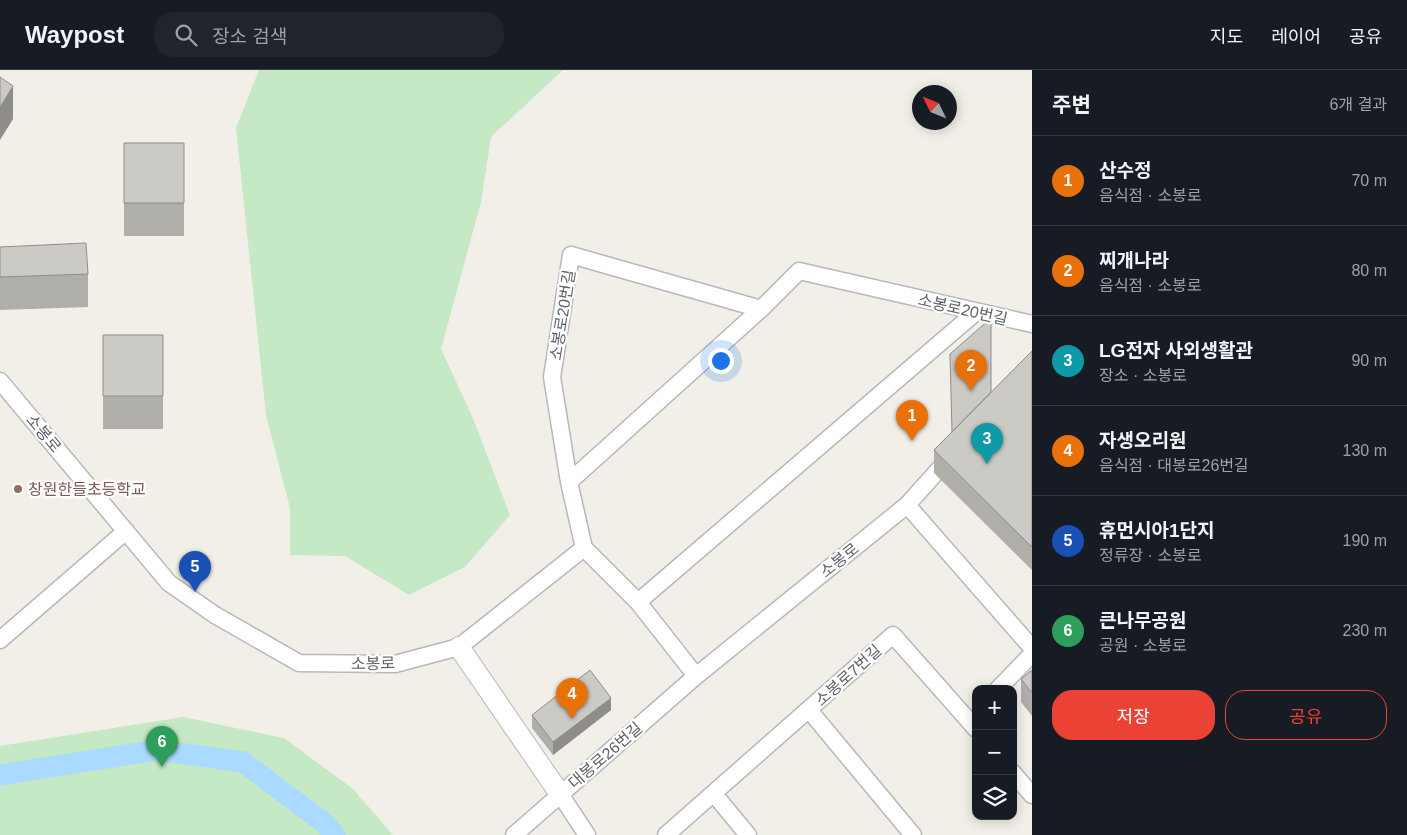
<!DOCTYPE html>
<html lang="ko">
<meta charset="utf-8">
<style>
body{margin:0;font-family:Arial,"Noto Sans KR",sans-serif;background:#20242c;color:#f1f3f6}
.controls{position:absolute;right:15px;bottom:15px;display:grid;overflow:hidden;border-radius:10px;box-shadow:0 2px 12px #0003}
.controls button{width:45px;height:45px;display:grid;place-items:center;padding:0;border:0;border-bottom:1px solid #363941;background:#171b24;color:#f1f3f6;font:25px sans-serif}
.compass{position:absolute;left:912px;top:15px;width:45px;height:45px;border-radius:50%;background:#171b24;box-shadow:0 2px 12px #0003;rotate:313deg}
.you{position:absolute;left:720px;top:290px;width:18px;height:18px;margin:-12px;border:4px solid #fff;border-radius:50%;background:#1a73e8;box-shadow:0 0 0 8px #1a73e833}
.badge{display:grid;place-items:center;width:32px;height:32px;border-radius:50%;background:#ea4335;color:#fff;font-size:16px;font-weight:700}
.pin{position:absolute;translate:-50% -41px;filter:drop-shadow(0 1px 2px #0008)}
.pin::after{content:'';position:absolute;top:26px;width:18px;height:15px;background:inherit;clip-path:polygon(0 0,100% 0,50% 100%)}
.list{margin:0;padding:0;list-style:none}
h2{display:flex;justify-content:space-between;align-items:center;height:65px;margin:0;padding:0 20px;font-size:21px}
h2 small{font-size:16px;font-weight:400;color:#9ea1a6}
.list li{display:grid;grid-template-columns:32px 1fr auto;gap:15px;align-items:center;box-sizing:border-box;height:90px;padding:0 20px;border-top:1px solid #363941}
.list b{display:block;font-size:19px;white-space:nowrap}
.list p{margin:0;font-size:16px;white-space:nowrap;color:#9ea1a6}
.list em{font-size:16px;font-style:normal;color:#9ea1a6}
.actions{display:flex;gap:10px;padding:15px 20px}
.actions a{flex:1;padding:11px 0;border:1px solid #ea4335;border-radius:20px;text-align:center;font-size:18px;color:#ea4335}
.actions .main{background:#ea4335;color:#fff}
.icon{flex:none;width:28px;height:28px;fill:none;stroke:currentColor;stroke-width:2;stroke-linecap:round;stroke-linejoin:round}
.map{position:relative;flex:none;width:1032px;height:765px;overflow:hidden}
header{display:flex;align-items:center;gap:30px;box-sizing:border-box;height:70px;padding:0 25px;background:#171b24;border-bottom:1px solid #363941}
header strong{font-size:24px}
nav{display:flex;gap:28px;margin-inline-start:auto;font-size:18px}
.search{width:350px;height:45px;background:#20242c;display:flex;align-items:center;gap:12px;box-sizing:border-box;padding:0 18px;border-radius:20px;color:#9ea1a6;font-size:19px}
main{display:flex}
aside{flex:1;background:#171b24}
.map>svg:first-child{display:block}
.green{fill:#c5e8c5}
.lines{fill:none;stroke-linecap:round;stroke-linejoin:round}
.canal{stroke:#aadaff;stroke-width:21}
.minor-casing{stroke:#b5b8bc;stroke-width:19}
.tertiary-casing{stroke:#b5b8bc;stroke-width:22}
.minor{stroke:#fff;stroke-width:16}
.tertiary{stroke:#fff;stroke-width:20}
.wall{fill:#afaea9}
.shaded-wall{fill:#8f8d8a}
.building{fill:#cccac5;stroke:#8f8d8a}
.education-dot{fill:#8d6e63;stroke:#fff;stroke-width:2}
.labels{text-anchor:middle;stroke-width:4.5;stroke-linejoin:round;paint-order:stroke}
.street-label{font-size:16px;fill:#5f6368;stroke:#fff}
.education-label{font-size:16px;fill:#785e54;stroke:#fff;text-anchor:start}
</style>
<header>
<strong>Waypost</strong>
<div class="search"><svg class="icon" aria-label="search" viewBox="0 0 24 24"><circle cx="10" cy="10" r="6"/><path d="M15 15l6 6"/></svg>장소 검색</div>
<nav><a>지도</a><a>레이어</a><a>공유</a></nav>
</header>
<main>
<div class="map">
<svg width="1032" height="765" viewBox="0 0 1032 765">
<rect width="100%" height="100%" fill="#f1efe8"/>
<path class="green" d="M 259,0 L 563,0 L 491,67 L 481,132 L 441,279 L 472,346 L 510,445 L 465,497 L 409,525 L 345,486 L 290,485 L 290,438 L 266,345 L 236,58 Z
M 183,647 L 284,668 L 353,719 L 393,765 L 0,765 L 0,676 Z"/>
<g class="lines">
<path class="canal" d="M 0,705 L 157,680 L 243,692 L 323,752 L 335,765"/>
<defs>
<path id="minor" d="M 0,311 L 169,513 L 215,545 L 299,593 L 395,594 L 459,577 L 584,478
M 569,412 L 761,239
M 907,435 L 1032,578
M 584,478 L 569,412 L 552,307 L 571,185 L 761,239 L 799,201 L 1032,254
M 584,478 L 638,532 L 696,606
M 638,532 L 976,242
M 0,570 L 126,461
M 998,619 L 1032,584
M 809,640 L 913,765
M 1013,703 L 1032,725
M 560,724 L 587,765
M 714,724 L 748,765
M 514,765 L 696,606 L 907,435 L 950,387
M 666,765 L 893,565 L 976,659"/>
<path id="tertiary" d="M 459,577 L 560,724"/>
</defs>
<use href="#minor" class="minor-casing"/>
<use href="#tertiary" class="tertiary-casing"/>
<use href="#minor" class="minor"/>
<use href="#tertiary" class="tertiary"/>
</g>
<path class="wall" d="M 124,73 L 184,73 L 184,166 L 124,166 Z
M 0,177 L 88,204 L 88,237 L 0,240 Z
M 103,265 L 163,265 L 163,359 L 103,359 Z
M 1032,281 L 1032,500 L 934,403 L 934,380 Z
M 1032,600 L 1032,646 L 1021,632 L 1021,609 Z
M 611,640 L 553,685 L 532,658 L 532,645 Z"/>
<path class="shaded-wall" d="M 13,16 L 13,49 L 0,70 L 0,37 Z
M 611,628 L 611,640 L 553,685 L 553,672 Z"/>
<path class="building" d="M 0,7 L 13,16 L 0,37 Z
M 124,73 L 184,73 L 184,133 L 124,133 Z
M 86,173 L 88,204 L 0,207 L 0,177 Z
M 991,248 L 991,322 L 952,362 L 950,284 Z
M 103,265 L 163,265 L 163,326 L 103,326 Z
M 1032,281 L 1032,477 L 934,380 Z
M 590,600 L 611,628 L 553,672 L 532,645 Z
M 1032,600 L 1032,623 L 1021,609 Z"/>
<circle class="education-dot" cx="18" cy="419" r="5"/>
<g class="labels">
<g class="street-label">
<text transform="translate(963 239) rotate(13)" y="6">소봉로20번길</text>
<text transform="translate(562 245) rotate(-81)" y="6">소봉로20번길</text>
<text transform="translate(44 363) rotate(50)" y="6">소봉로</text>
<text transform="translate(839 490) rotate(-39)" y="6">소봉로</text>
<text transform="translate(373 593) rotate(-1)" y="6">소봉로</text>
<text transform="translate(848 605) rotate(-42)" y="6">소봉로7번길</text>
<text transform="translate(605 685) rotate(-41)" y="6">대봉로26번길</text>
</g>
<g class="education-label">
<text x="28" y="425">창원한들초등학교</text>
</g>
</g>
</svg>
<div class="controls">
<button>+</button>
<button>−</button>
<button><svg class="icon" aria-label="layers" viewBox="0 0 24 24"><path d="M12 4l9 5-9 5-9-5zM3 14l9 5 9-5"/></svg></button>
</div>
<svg class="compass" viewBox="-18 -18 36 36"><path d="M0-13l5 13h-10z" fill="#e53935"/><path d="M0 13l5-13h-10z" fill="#9ea1a6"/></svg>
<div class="you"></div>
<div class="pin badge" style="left:912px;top:371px;background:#e8710a">1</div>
<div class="pin badge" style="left:971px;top:321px;background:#e8710a">2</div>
<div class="pin badge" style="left:987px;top:394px;background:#0f9aa8">3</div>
<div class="pin badge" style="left:572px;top:649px;background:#e8710a">4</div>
<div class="pin badge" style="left:195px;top:522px;background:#1a4fb4">5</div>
<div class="pin badge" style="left:162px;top:697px;background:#2e9e5b">6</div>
</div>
<aside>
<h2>주변<small>6개 결과</small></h2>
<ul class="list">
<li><span class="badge" style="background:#e8710a">1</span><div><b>산수정</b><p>음식점 · 소봉로</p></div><em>70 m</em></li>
<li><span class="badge" style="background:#e8710a">2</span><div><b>찌개나라</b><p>음식점 · 소봉로</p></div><em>80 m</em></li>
<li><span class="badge" style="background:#0f9aa8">3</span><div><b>LG전자 사외생활관</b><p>장소 · 소봉로</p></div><em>90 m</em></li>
<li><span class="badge" style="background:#e8710a">4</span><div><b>자생오리원</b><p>음식점 · 대봉로26번길</p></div><em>130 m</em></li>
<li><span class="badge" style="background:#1a4fb4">5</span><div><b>휴먼시아1단지</b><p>정류장 · 소봉로</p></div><em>190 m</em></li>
<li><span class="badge" style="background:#2e9e5b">6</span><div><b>큰나무공원</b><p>공원 · 소봉로</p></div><em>230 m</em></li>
</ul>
<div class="actions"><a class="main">저장</a><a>공유</a></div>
</aside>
</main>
